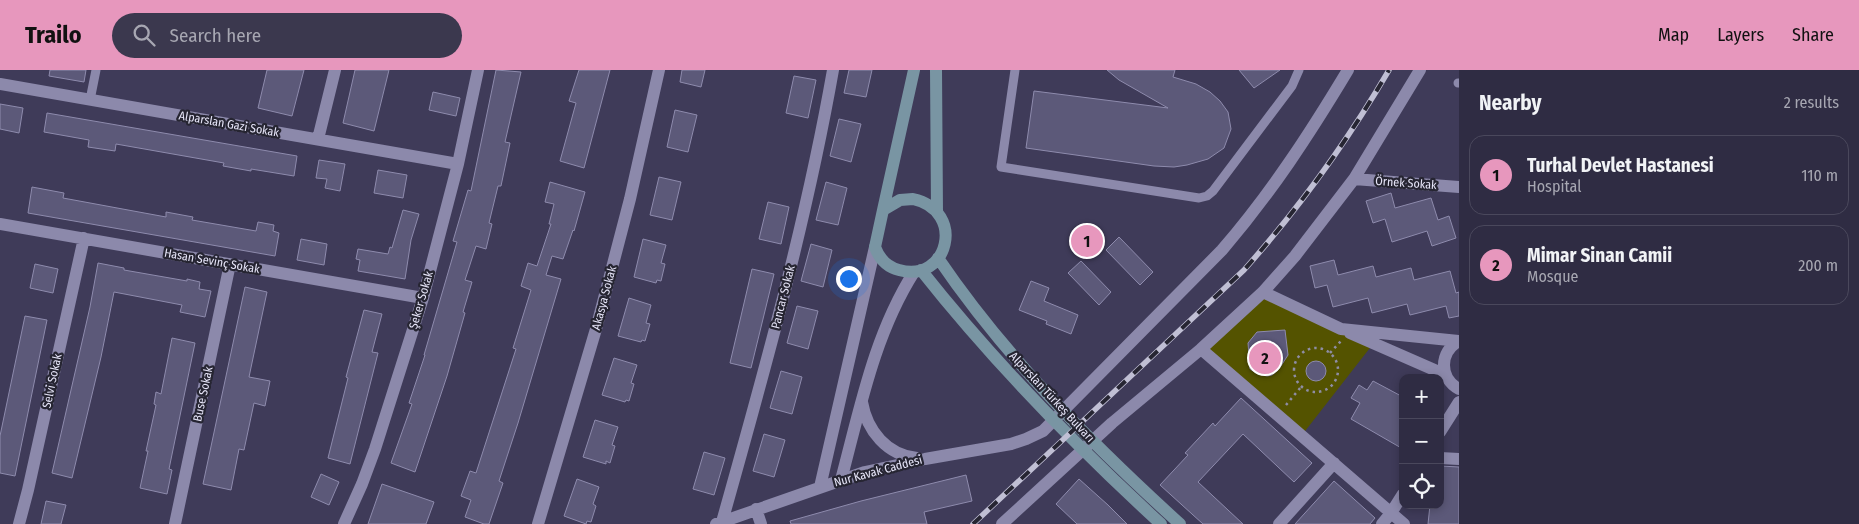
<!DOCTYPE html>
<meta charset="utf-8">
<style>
body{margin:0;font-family:"Fira Sans Condensed",sans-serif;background:#3b384e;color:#f1f3f6}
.controls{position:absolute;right:15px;bottom:15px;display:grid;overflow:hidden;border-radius:10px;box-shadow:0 2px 8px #0003}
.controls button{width:45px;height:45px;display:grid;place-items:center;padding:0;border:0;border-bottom:1px solid #4a485c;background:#2f2c43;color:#f1f3f6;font:25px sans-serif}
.you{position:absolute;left:848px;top:208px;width:18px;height:18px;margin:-12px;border:4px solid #fff;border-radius:50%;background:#1a73e8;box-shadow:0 0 0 8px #1a73e833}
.badge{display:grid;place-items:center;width:32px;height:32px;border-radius:50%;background:#e797bd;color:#111;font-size:16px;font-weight:700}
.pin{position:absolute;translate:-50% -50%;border:2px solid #fff;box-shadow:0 1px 5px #0006}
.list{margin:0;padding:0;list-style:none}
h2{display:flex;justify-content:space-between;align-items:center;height:65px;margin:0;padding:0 20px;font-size:21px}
h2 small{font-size:16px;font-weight:400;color:#a7a7b2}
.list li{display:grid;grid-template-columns:32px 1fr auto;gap:15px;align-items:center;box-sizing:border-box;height:80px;margin:0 10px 10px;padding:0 10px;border:1px solid #4a485c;border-radius:15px}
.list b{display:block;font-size:19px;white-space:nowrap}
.list p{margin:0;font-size:16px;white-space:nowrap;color:#a7a7b2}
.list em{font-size:16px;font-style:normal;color:#a7a7b2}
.icon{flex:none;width:28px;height:28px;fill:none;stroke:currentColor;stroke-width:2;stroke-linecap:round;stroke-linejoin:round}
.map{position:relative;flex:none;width:1459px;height:454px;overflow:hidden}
header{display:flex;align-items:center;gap:30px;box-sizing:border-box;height:70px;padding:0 25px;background:#e797bd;color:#111}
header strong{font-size:24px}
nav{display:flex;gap:28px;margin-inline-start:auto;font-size:18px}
.search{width:350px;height:45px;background:#3b384e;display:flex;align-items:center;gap:12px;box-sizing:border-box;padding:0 18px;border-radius:28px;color:#a7a7b2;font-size:19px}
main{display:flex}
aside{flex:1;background:#2f2c43}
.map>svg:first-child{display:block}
.green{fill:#545300}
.building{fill:#5c5979;stroke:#8e8bad}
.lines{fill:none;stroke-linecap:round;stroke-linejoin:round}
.path{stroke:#8f8da5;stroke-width:2.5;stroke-dasharray:2.5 4;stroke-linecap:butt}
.lane{stroke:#8c89ab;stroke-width:9}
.street{stroke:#8c89ab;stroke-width:12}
.secondary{stroke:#7995a3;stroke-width:12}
.rail-casing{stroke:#c0bfd4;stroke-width:5.5}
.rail{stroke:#262532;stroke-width:4;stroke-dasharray:11;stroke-linecap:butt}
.labels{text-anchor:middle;stroke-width:4.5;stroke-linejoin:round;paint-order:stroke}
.street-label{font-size:12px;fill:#e6e5f8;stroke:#262532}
</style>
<header>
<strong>Trailo</strong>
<div class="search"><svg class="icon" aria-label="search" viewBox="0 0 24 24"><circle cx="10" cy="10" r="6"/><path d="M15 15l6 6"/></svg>Search here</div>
<nav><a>Map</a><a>Layers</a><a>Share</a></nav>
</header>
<main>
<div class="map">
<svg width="1459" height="454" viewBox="0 0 1459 454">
<rect width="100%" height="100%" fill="#3f3b59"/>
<path class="green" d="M 1263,222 L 1373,274 L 1302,365 L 1201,279 Z"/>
<path class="building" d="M 50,0 L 86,0 L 84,12 L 49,6 Z
M 267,0 L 304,0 L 292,46 L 258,38 Z
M 355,0 L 389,0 L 374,61 L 343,53 Z
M 496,0 L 521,2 L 505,72 L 510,73 L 501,116 L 498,116 L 489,153 L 492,154 L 486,179 L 476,176 L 465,210 L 472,212 L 463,242 L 465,243 L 447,306 L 415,402 L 391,393 L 412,334 L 409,333 L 425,285 L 424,285 L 457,172 L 453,171 L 468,120 L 471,121 Z
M 579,0 L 610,0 L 584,98 L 560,91 L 576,33 L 569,31 Z
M 682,0 L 705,0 L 701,17 L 680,12 Z
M 849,0 L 872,0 L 866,27 L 844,23 Z
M 1107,0 L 1175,0 L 1173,7 L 1196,14 L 1210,22 L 1220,31 L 1228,42 L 1231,59 L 1224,78 L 1208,89 L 1187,95 L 1174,97 L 1154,96 L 1026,78 L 1034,21 L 1168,38 L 1119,10 Z
M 1239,0 L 1280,0 L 1254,18 Z
M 794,6 L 816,10 L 808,48 L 786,43 Z
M 433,22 L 460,28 L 456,46 L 429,40 Z
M 0,34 L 23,38 L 19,63 L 0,59 Z
M 675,40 L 697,45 L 688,82 L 667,77 Z
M 47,43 L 297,86 L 294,106 L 251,99 L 251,101 L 223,96 L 224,93 L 116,74 L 115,81 L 88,77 L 89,70 L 44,62 Z
M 839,49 L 861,54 L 851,92 L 830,86 Z
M 319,90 L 345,94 L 340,121 L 325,118 L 327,109 L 316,108 Z
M 378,100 L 407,105 L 403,128 L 374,123 Z
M 659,107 L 681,112 L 672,150 L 650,145 Z
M 550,112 L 585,122 L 574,161 L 573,160 L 563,189 L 552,186 L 546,205 L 561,209 L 518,353 L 499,411 L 503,413 L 489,454 L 484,454 L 465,447 L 471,430 L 461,426 L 470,401 L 476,403 L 516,279 L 513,278 L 531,220 L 521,216 L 528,193 L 537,196 L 551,154 L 549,154 L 554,134 L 545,132 Z
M 826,112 L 847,118 L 838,155 L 816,150 Z
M 32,117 L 64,123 L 63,128 L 166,147 L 166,142 L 193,147 L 192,150 L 256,161 L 258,152 L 274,155 L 273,161 L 279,163 L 275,186 L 28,143 Z
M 1391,123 L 1395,138 L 1431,128 L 1438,150 L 1449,146 L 1456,168 L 1432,176 L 1427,161 L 1392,172 L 1385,149 L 1373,153 L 1366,131 Z
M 768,132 L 789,137 L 781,174 L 759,169 Z
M 403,140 L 419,144 L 411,170 L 405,209 L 358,201 L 360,190 L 356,189 L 358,179 L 388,184 L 390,177 L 392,178 Z
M 1119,167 L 1153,202 L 1140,215 L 1106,180 Z
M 301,169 L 327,174 L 324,195 L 297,190 Z
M 643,169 L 666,175 L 661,193 L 665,194 L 661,211 L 657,210 L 656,213 L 634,207 Z
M 811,174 L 832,180 L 823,217 L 801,211 Z
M 1334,190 L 1338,205 L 1373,196 L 1376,207 L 1411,198 L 1414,210 L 1450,201 L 1456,223 L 1459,222 L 1459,246 L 1449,248 L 1446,236 L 1410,245 L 1407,234 L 1372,243 L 1368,228 L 1333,237 L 1327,215 L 1315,218 L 1310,196 Z
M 1081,191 L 1111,222 L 1099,235 L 1068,203 Z
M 98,193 L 124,198 L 124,200 L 187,211 L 187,209 L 200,212 L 199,219 L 211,221 L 205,247 L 180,242 L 182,235 L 114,222 L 101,287 L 72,408 L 52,403 L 90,237 Z
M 35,194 L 58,199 L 53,223 L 30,218 Z
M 752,199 L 774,204 L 751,298 L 730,293 Z
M 1031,211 L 1049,218 L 1044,231 L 1078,245 L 1071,264 L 1046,254 L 1047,251 L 1019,240 Z
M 245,217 L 267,222 L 249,307 L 270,311 L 265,336 L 254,333 L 244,380 L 239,379 L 231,420 L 203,414 Z
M 629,228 L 651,235 L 646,253 L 650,254 L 645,271 L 642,270 L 641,272 L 618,266 Z
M 797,236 L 818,241 L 808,279 L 787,273 Z
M 364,240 L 382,244 L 372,282 L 378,283 L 350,394 L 328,388 L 348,308 L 346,307 Z
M 25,246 L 47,250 L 15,406 L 0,403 L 0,366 Z
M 1285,260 L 1288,285 L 1279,299 L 1272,305 L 1267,306 L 1258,304 L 1250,299 L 1248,273 L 1257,262 Z
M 172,268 L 195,273 L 169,399 L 172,400 L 167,424 L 140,418 L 148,381 L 146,381 L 156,335 L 154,334 L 156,322 L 161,324 Z
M 614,288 L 637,295 L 631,313 L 634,314 L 629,331 L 626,330 L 625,332 L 602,325 Z
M1306 301a10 10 0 1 1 20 0a10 10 0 1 1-20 0Z
M 781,301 L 802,307 L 792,344 L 770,338 Z
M 1373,311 L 1403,327 L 1403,379 L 1351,349 L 1360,333 L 1351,328 L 1359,315 L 1367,320 Z
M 1241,328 L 1312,393 L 1294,412 L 1243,364 L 1198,412 L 1243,454 L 1203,454 L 1160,415 L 1188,385 L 1185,383 L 1213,353 L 1215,356 Z
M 595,350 L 618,357 L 612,375 L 615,376 L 610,393 L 606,391 L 606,394 L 583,387 Z
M 764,364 L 785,370 L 774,407 L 753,401 Z
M 704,382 L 725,388 L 714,425 L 693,419 Z
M 1440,396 L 1459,397 L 1459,454 L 1428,454 L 1430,435 L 1440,435 Z
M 321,404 L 339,412 L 329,435 L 311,427 Z
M 966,405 L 972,431 L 924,442 L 927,454 L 791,454 L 790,451 L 861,431 Z
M 577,409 L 599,417 L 593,434 L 596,436 L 591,452 L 587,451 L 586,454 L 564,446 Z
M 1079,409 L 1108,435 L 1127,454 L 1077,454 L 1056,434 Z
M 1334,411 L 1375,448 L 1370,454 L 1295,454 Z
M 382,414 L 434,432 L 426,454 L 368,454 Z
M 46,431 L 66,435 L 61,454 L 41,454 Z"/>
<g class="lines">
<path class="path" d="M1294 300a22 22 0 1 1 44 0a22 22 0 1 1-44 0Z
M 1330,283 L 1341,271
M 1286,335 L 1301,317"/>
<path class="lane" d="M 1015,0 L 1001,97 L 1199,128 L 1207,126 L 1213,121 L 1292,16 L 1299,0
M 1458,13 L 1459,13
M 90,30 L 96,0"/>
<path class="street" d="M 0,14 L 458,94
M 318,69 L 335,0
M 1354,109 L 1459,117
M 0,154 L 423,228
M 1263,222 L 1341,259 L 1459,271
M 1350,263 L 1446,305
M 1459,271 C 1439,282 1439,308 1459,319
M 1201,279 L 1404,454
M 862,332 C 867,361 887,385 917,388
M 1440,362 L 1459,332
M 1440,388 L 1459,389
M 841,410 C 860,339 874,265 914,202
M 820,417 L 875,177
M 756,439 L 761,454
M 722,452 C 764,303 806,153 833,0
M 19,454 L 28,420 L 84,168
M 175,454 L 230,194
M 344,454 L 362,414 L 375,379 L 423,228 L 458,94 L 478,0
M 538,454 L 596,259 L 630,129 L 659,0
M 716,454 L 865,402 L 925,389 L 1011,374 L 1026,369 L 1043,361 L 1222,180 C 1271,123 1309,65 1348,0
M 1002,454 L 1112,353 L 1201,279 L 1263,222 L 1295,186 L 1354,109 L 1420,0
M 1279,454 L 1334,393
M 1382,454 L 1391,443 L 1403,424"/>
<path class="secondary" d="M 936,0 L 937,141
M 913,129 C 967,141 948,214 899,200 C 887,197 879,188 875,177 L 883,140 L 900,130 Z
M 883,140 L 914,0
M 938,188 C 1006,288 1091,373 1180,454
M 921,200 C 993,291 1075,375 1161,454"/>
<defs>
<path id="rail" d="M 973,454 L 1244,200 C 1299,138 1347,72 1389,0"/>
</defs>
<use href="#rail" class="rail-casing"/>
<use href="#rail" class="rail"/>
</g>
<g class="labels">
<g class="street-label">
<text transform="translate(229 54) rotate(10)" y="4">Alparslan Gazi Sokak</text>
<text transform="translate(1406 113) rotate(4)" y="4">Örnek Sokak</text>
<text transform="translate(212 191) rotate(10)" y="4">Hasan Sevinç Sokak</text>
<text transform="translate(783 227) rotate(-76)" y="4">Pancar Sokak</text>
<text transform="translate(604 228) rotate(-75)" y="4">Akasya Sokak</text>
<text transform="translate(421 230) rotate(-74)" y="4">Şeker Sokak</text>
<text transform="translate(52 311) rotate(-78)" y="4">Selvi Sokak</text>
<text transform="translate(203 324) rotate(-78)" y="4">Buse Sokak</text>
<text transform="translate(1052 327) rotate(47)" y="4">Alparslan Türkeş Bulvarı</text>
<text transform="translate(878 401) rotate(-15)" y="4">Nur Kavak Caddesi</text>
</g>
</g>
</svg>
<div class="controls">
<button>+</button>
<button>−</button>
<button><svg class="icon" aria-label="locate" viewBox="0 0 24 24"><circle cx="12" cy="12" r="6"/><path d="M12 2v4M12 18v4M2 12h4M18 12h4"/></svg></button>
</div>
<div class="you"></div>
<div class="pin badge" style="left:1087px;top:171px">1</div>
<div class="pin badge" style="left:1265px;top:288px">2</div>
</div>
<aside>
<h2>Nearby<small>2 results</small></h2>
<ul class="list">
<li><span class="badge">1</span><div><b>Turhal Devlet Hastanesi</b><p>Hospital</p></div><em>110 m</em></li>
<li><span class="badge">2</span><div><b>Mimar Sinan Camii</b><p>Mosque</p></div><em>200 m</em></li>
</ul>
</aside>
</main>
